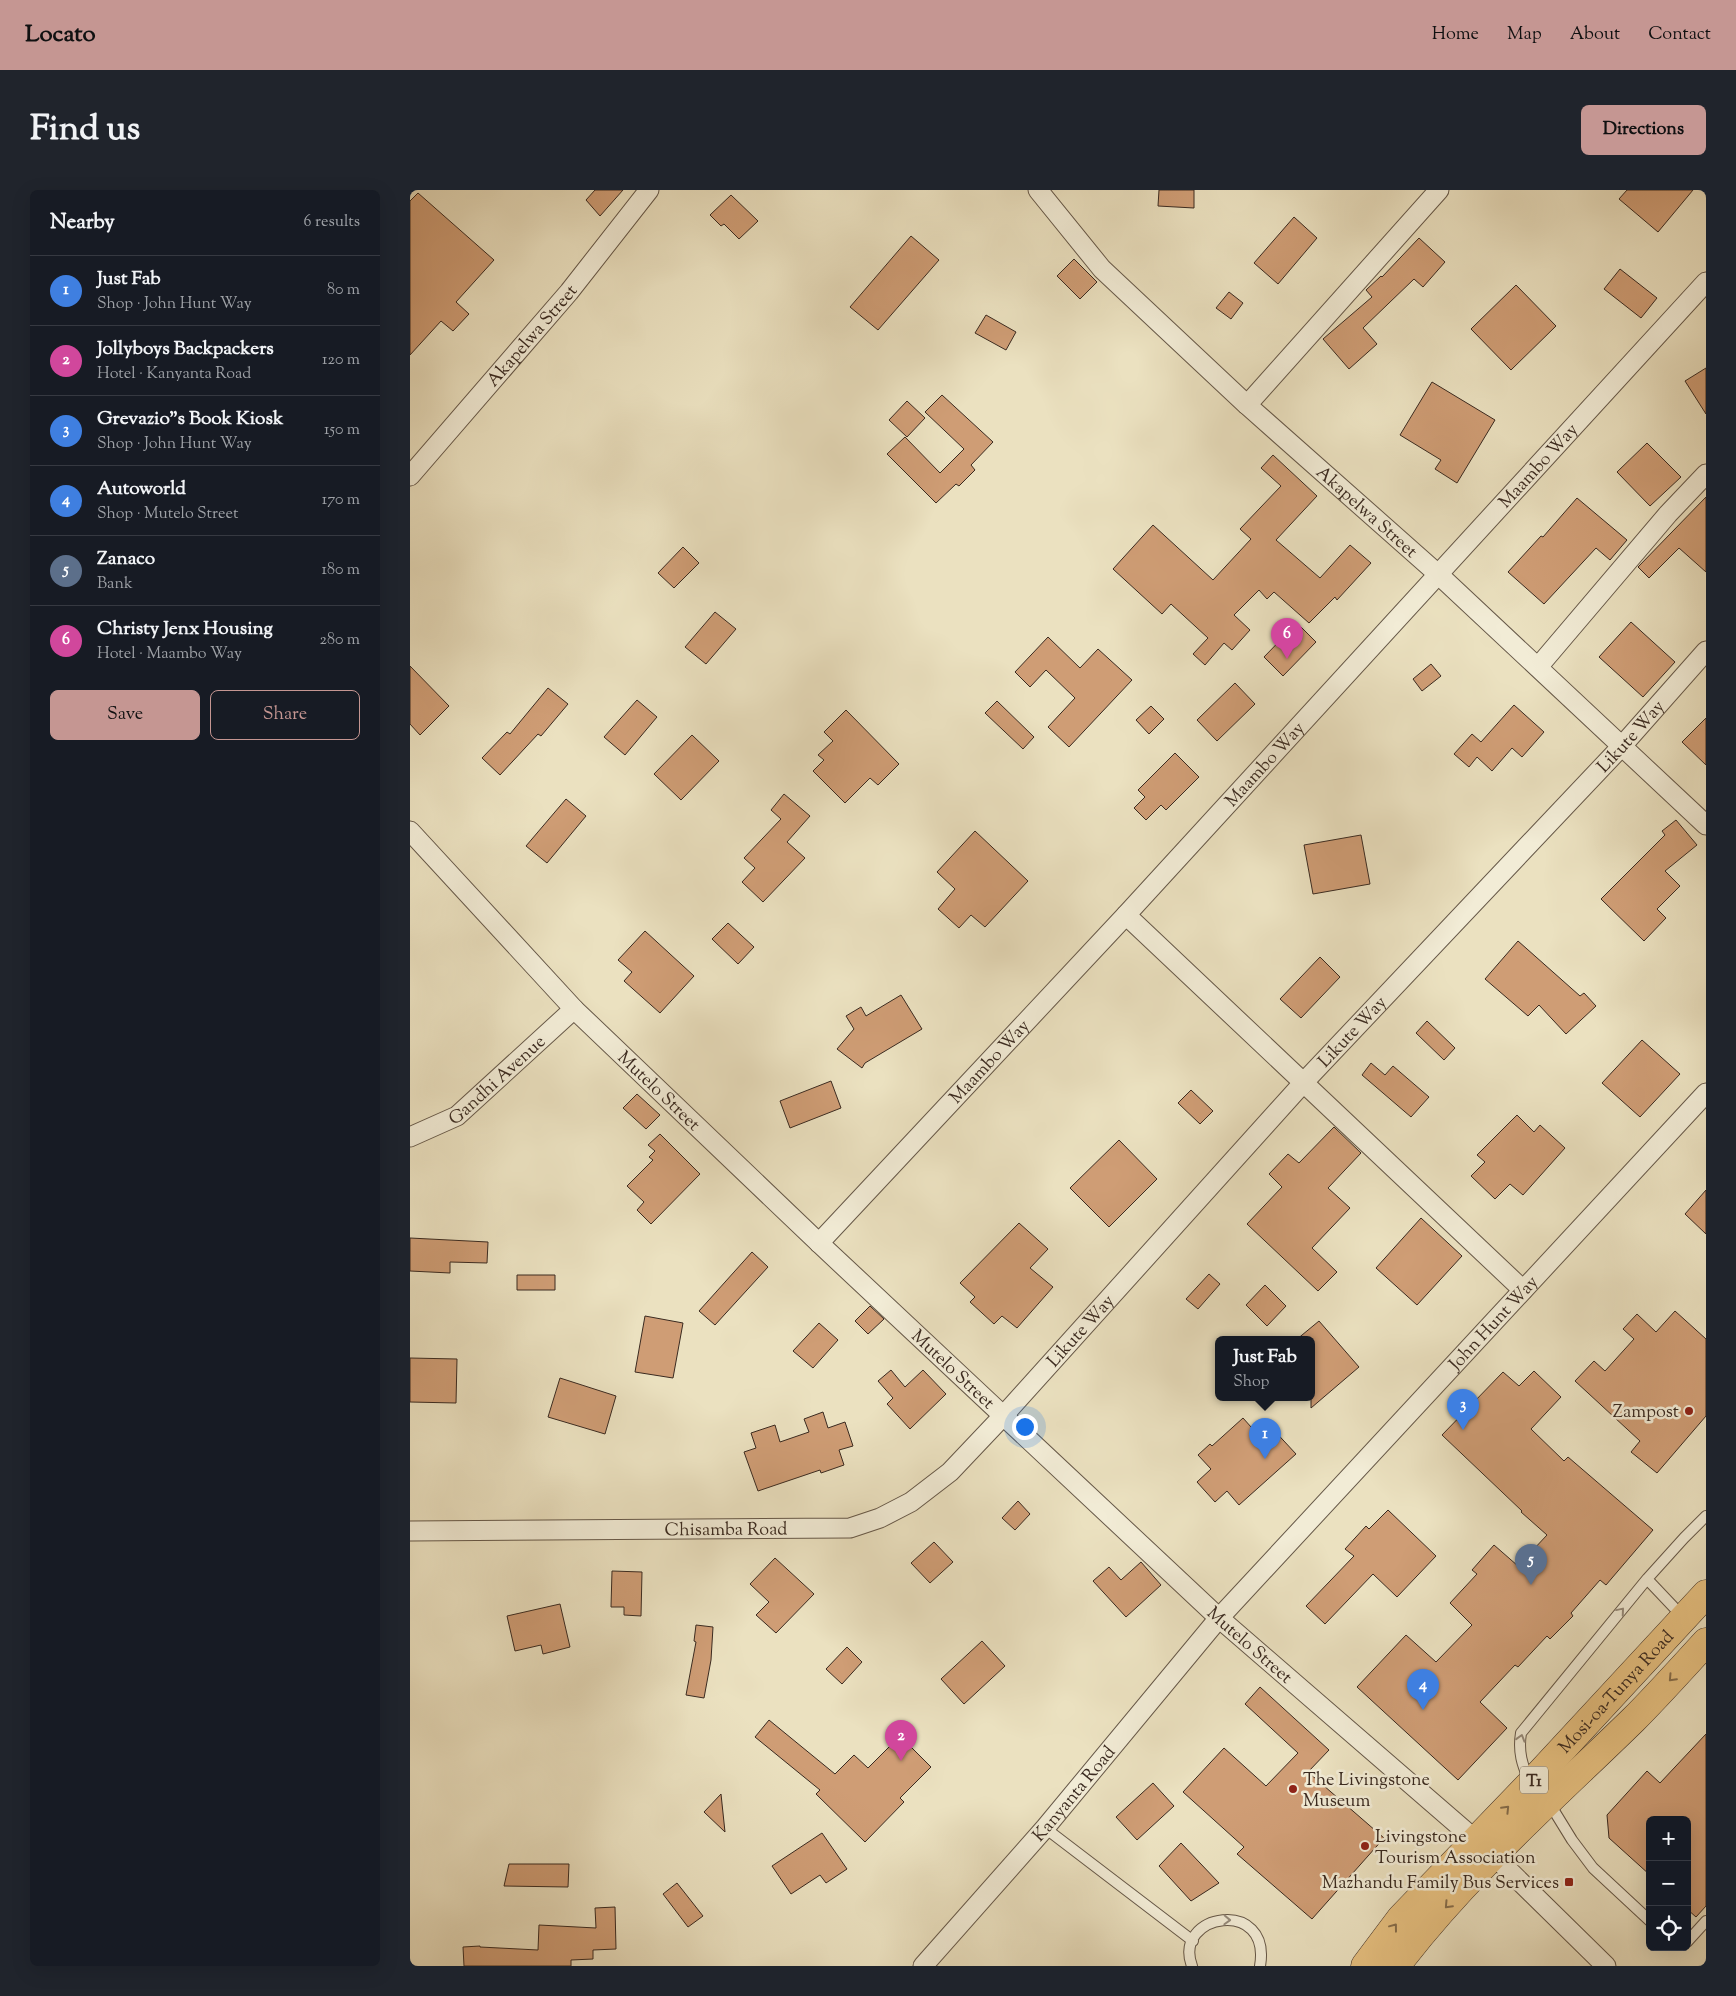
<!DOCTYPE html>
<meta charset="utf-8">
<style>
body{margin:0;font-family:"Sorts Mill Goudy",serif;background:#20242c;color:#f1f3f6}
.controls{position:absolute;right:15px;bottom:15px;display:grid;overflow:hidden;border-radius:8px;box-shadow:0 5px 20px #0002}
.controls button{width:45px;height:45px;display:grid;place-items:center;padding:0;border:0;border-bottom:1px solid #363941;background:#171b24;color:#f1f3f6;font:25px sans-serif}
.you{position:absolute;left:614px;top:1236px;width:18px;height:18px;margin:-12px;border:4px solid #fff;border-radius:50%;background:#1a73e8;box-shadow:0 0 0 8px #1a73e833}
.badge{display:grid;place-items:center;width:32px;height:32px;border-radius:50%;background:#c59692;color:#fff;font-size:16px;font-weight:700}
.pin{position:absolute;translate:-50% -41px;filter:drop-shadow(0 1px 2px #0008)}
.pin::after{content:'';position:absolute;top:26px;width:18px;height:15px;background:inherit;clip-path:polygon(0 0,100% 0,50% 100%)}
.popup{position:absolute;left:805px;top:1146px;width:100px;height:65px;box-sizing:border-box;display:grid;place-content:center;border-radius:8px;background:#171b24;filter:drop-shadow(0 1px 4px #0005);font-size:16px;white-space:nowrap;color:#9ea1a6}
.popup b{font-size:19px;color:#f1f3f6}
.popup::after{content:'';position:absolute;left:50%;top:100%;margin-left:-10px;border:10px solid transparent;border-top-color:#171b24}
.list{margin:0;padding:0;list-style:none}
h2{display:flex;justify-content:space-between;align-items:center;height:65px;margin:0;padding:0 20px;font-size:21px}
h2 small{font-size:16px;font-weight:400;color:#9ea1a6}
.list li{display:grid;grid-template-columns:32px 1fr auto;gap:15px;align-items:center;box-sizing:border-box;height:70px;padding:0 20px;border-top:1px solid #363941}
.list b{display:block;font-size:19px;white-space:nowrap}
.list p{margin:0;font-size:16px;white-space:nowrap;color:#9ea1a6}
.list em{font-size:16px;font-style:normal;color:#9ea1a6}
.actions{display:flex;gap:10px;padding:15px 20px}
.actions a{flex:1;padding:11px 0;border:1px solid #c59692;border-radius:8px;text-align:center;font-size:18px;color:#c59692}
.actions .main{background:#c59692;color:#111}
.icon{flex:none;width:28px;height:28px;fill:none;stroke:currentColor;stroke-width:2;stroke-linecap:round;stroke-linejoin:round}
.map{position:relative;flex:none;width:1296px;height:1776px;overflow:hidden;border-radius:8px}
header{display:flex;align-items:center;gap:30px;box-sizing:border-box;height:70px;padding:0 25px;background:#c59692;color:#111}
header strong{font-size:24px}
nav{display:flex;gap:28px;margin-inline-start:auto;font-size:18px}
.intro{display:flex;align-items:center;justify-content:space-between;box-sizing:border-box;height:120px;padding:0 30px}
h1{margin:0;font-size:35px}
.button{padding:12px 22px;border-radius:8px;background:#c59692;color:#111;font-size:18px;font-weight:700}
main{display:flex;gap:30px;padding:0 30px}
aside{flex:1;background:#171b24;border-radius:8px;box-shadow:0 5px 20px #0002}
.map>svg:first-child{display:block}
.building{fill:#cf9d75;stroke:#3a2a20}
.lines{fill:none;stroke-linecap:round;stroke-linejoin:round}
.lane-casing{stroke:#665848;stroke-width:12}
.street-casing{stroke:#665848;stroke-width:21}
.highway-casing{stroke:#3a2a20;stroke-width:29}
.lane{stroke:#f2ecd6;stroke-width:10}
.street{stroke:#f2ecd6;stroke-width:19}
.highway{stroke:#e6c080;stroke-width:28}
.oneway{stroke:#968b7b}
.oneway2{stroke:#876e4b}
.poi-dot{fill:#8f2418;stroke:#f2ecd6;stroke-width:2}
.labels{text-anchor:middle;stroke-width:5;stroke-linejoin:round;paint-order:stroke}
.shield{fill:#f2ecd6;stroke:#716457;stroke-width:1}
.shield-label{font-size:16px;font-weight:bold;fill:#3a2a20}
.street-label{font-size:18px;fill:#3a2a20;stroke:#f2ecd6}
.poi-label{font-size:18px;fill:#3a2a20;stroke:#f2ecd6;text-anchor:end}
</style>
<header>
<strong>Locato</strong>
<nav><a>Home</a><a>Map</a><a>About</a><a>Contact</a></nav>
</header>
<div class="intro"><h1>Find us</h1><a class="button">Directions</a></div>
<main>
<aside>
<h2>Nearby<small>6 results</small></h2>
<ul class="list">
<li><span class="badge" style="background:#3f7fe0">1</span><div><b>Just Fab</b><p>Shop · John Hunt Way</p></div><em>80 m</em></li>
<li><span class="badge" style="background:#d1479c">2</span><div><b>Jollyboys Backpackers</b><p>Hotel · Kanyanta Road</p></div><em>120 m</em></li>
<li><span class="badge" style="background:#3f7fe0">3</span><div><b>Grevazio&quot;s Book Kiosk</b><p>Shop · John Hunt Way</p></div><em>150 m</em></li>
<li><span class="badge" style="background:#3f7fe0">4</span><div><b>Autoworld</b><p>Shop · Mutelo Street</p></div><em>170 m</em></li>
<li><span class="badge" style="background:#5c6f8a">5</span><div><b>Zanaco</b><p>Bank</p></div><em>180 m</em></li>
<li><span class="badge" style="background:#d1479c">6</span><div><b>Christy Jenx Housing</b><p>Hotel · Maambo Way</p></div><em>280 m</em></li>
</ul>
<div class="actions"><a class="main">Save</a><a>Share</a></div>
</aside>
<div class="map">
<svg width="1296" height="1776" viewBox="0 0 1296 1776">
<rect width="100%" height="100%" fill="#ebe1c0"/>
<filter id="stains"><feTurbulence type="fractalNoise" baseFrequency=".004" numOctaves="4"/><feColorMatrix values="0 0 0 0 .2 0 0 0 0 .09 0 0 0 0 .02 0 0 0 .5 -.17"/></filter>
<radialGradient id="worn" r=".72"><stop offset=".6" stop-color="#630" stop-opacity="0"/><stop offset="1" stop-color="#630" stop-opacity=".3"/></radialGradient>
<path class="building" d="M 185,0 L 213,0 L 190,26 L 176,10 Z
M 749,0 L 784,0 L 784,18 L 748,16 Z
M 1217,0 L 1283,0 L 1248,42 L 1209,9 Z
M 8,3 L 84,70 L 46,112 L 59,124 L 43,141 L 31,131 L 0,165 L 0,11 Z
M 321,5 L 348,31 L 329,49 L 314,34 L 311,36 L 300,25 Z
M 884,27 L 907,48 L 868,94 L 844,73 Z
M 501,46 L 529,70 L 468,140 L 440,117 Z
M 1009,48 L 1035,72 L 1013,97 L 1004,89 L 953,138 L 967,154 L 939,179 L 913,149 L 962,107 L 956,100 L 971,86 L 972,87 Z
M 664,69 L 687,92 L 670,109 L 647,86 Z
M 1210,79 L 1247,108 L 1231,128 L 1194,99 Z
M 1106,95 L 1146,136 L 1101,180 L 1061,139 Z
M 819,102 L 833,113 L 821,129 L 806,118 Z
M 576,125 L 606,142 L 596,160 L 565,143 Z
M 1296,178 L 1296,224 L 1275,191 Z
M 1022,192 L 1085,230 L 1047,293 L 1025,279 L 1031,270 L 990,245 Z
M 532,205 L 583,252 L 561,275 L 565,280 L 549,296 L 546,294 L 526,313 L 477,264 L 495,247 L 530,283 L 554,259 L 515,222 Z
M 497,211 L 515,228 L 497,247 L 479,230 Z
M 1237,253 L 1271,287 L 1240,316 L 1207,282 Z
M 863,265 L 907,306 L 866,350 L 910,388 L 940,355 L 961,373 L 927,410 L 925,407 L 899,433 L 864,402 L 857,409 L 849,400 L 824,425 L 840,440 L 822,460 L 814,453 L 795,475 L 783,464 L 798,448 L 761,414 L 752,424 L 703,379 L 743,335 L 803,390 L 841,349 L 830,339 L 871,296 L 851,278 Z
M 1296,307 L 1296,382 L 1269,358 L 1239,388 L 1228,377 Z
M 1167,308 L 1217,350 L 1200,370 L 1186,358 L 1134,414 L 1098,382 L 1131,346 L 1133,347 Z
M 273,357 L 289,373 L 264,398 L 248,383 Z
M 305,422 L 326,439 L 296,474 L 275,457 Z
M 1221,432 L 1265,472 L 1233,507 L 1189,467 Z
M 887,433 L 906,452 L 873,486 L 854,467 Z
M 638,447 L 670,478 L 688,459 L 722,490 L 659,557 L 638,537 L 665,508 L 636,480 L 620,497 L 605,482 Z
M 1021,474 L 1031,486 L 1012,501 L 1003,489 Z
M 0,476 L 39,516 L 10,545 L 0,534 Z
M 825,493 L 845,514 L 807,551 L 787,530 Z
M 138,498 L 158,514 L 131,546 L 128,544 L 90,585 L 72,568 L 97,542 L 100,544 Z
M 227,510 L 247,527 L 215,565 L 194,547 Z
M 587,511 L 624,547 L 613,559 L 575,523 Z
M 1104,515 L 1134,542 L 1112,567 L 1102,558 L 1082,581 L 1067,567 L 1059,577 L 1044,564 L 1062,544 L 1071,552 Z
M 741,516 L 754,529 L 739,544 L 726,530 Z
M 436,520 L 489,574 L 468,595 L 460,588 L 435,613 L 403,581 L 414,570 L 408,565 L 423,551 L 414,542 Z
M 1296,528 L 1296,575 L 1272,552 Z
M 282,545 L 309,571 L 271,610 L 244,584 Z
M 765,563 L 789,587 L 756,620 L 751,615 L 736,630 L 724,618 L 735,607 L 728,600 Z
M 374,604 L 400,626 L 377,652 L 395,668 L 353,712 L 332,692 L 345,678 L 334,668 L 371,629 L 361,620 Z
M 156,609 L 176,626 L 137,673 L 116,656 Z
M 1266,630 L 1287,655 L 1255,681 L 1270,696 L 1247,719 L 1256,728 L 1234,751 L 1191,709 L 1255,645 L 1252,641 Z
M 565,641 L 618,691 L 575,737 L 561,725 L 549,738 L 528,719 L 545,699 L 527,682 Z
M 951,645 L 960,694 L 903,704 L 894,655 Z
M 318,733 L 344,757 L 328,774 L 302,749 Z
M 235,741 L 284,786 L 250,823 L 214,791 L 222,782 L 208,770 Z
M 1108,751 L 1170,806 L 1174,803 L 1186,816 L 1156,844 L 1129,815 L 1118,826 L 1075,789 Z
M 910,767 L 930,787 L 891,828 L 870,809 Z
M 491,805 L 512,839 L 455,873 L 452,878 L 427,859 L 444,839 L 436,826 L 451,817 L 456,826 Z
M 1017,831 L 1045,858 L 1034,870 L 1006,843 Z
M 1232,850 L 1270,884 L 1230,927 L 1192,893 Z
M 961,873 L 975,885 L 983,876 L 1019,907 L 1001,927 L 952,885 Z
M 421,891 L 431,918 L 380,938 L 370,911 Z
M 781,900 L 803,921 L 790,934 L 768,913 Z
M 227,904 L 250,925 L 236,939 L 213,918 Z
M 1107,925 L 1124,942 L 1130,935 L 1155,958 L 1113,1005 L 1100,994 L 1085,1009 L 1061,986 L 1075,972 L 1067,965 Z
M 924,937 L 951,963 L 918,998 L 940,1018 L 902,1058 L 927,1082 L 908,1101 L 837,1034 L 872,997 L 859,984 L 878,964 L 889,973 Z
M 250,944 L 290,984 L 241,1034 L 227,1020 L 234,1012 L 217,996 L 243,970 L 239,967 L 245,961 L 238,955 Z
M 709,950 L 747,989 L 699,1037 L 660,998 Z
M 1296,1000 L 1296,1044 L 1275,1024 Z
M 1011,1028 L 1052,1066 L 1007,1115 L 966,1078 Z
M 609,1033 L 638,1059 L 620,1078 L 643,1097 L 607,1138 L 592,1126 L 584,1134 L 560,1112 L 565,1107 L 550,1093 Z
M 0,1048 L 78,1052 L 77,1073 L 40,1072 L 40,1083 L 0,1081 Z
M 342,1062 L 358,1077 L 305,1135 L 289,1121 Z
M 799,1084 L 810,1094 L 788,1119 L 776,1109 Z
M 107,1085 L 145,1085 L 145,1100 L 107,1100 Z
M 855,1095 L 876,1116 L 857,1136 L 836,1115 Z
M 460,1116 L 474,1129 L 458,1144 L 445,1131 Z
M 1265,1121 L 1296,1149 L 1296,1226 L 1247,1283 L 1221,1262 L 1230,1251 L 1165,1191 L 1184,1171 L 1195,1181 L 1224,1149 L 1213,1139 L 1227,1124 L 1246,1142 Z
M 235,1126 L 273,1133 L 263,1188 L 225,1182 Z
M 909,1131 L 949,1177 L 901,1218 L 901,1150 L 886,1150 Z
M 409,1133 L 428,1150 L 403,1178 L 383,1161 Z
M 0,1168 L 47,1169 L 46,1213 L 0,1212 Z
M 481,1180 L 495,1197 L 513,1180 L 536,1204 L 500,1239 L 477,1214 L 483,1208 L 468,1191 Z
M 1124,1181 L 1151,1207 L 1121,1239 L 1154,1271 L 1158,1267 L 1243,1340 L 1196,1395 L 1190,1390 L 1161,1423 L 1163,1426 L 1140,1449 L 1137,1446 L 1108,1477 L 1105,1475 L 1070,1512 L 1097,1538 L 1048,1590 L 947,1497 L 996,1445 L 1026,1472 L 1062,1435 L 1040,1413 L 1067,1384 L 1062,1380 L 1084,1355 L 1108,1376 L 1137,1345 L 1111,1322 L 1112,1321 L 1032,1245 L 1093,1182 L 1109,1196 Z
M 150,1188 L 206,1206 L 195,1244 L 138,1227 Z
M 413,1222 L 418,1238 L 435,1232 L 443,1256 L 429,1260 L 434,1275 L 411,1283 L 410,1280 L 348,1301 L 334,1262 L 346,1258 L 341,1243 L 365,1235 L 370,1252 L 399,1242 L 394,1229 Z
M 833,1228 L 850,1247 L 861,1237 L 886,1264 L 829,1315 L 817,1301 L 805,1312 L 787,1292 L 801,1279 L 788,1265 L 800,1254 L 802,1256 Z
M 608,1311 L 620,1324 L 605,1340 L 592,1328 Z
M 978,1320 L 1026,1366 L 987,1407 L 963,1384 L 915,1434 L 896,1416 L 944,1366 L 935,1359 L 956,1336 L 959,1339 Z
M 524,1352 L 543,1372 L 520,1393 L 501,1373 Z
M 365,1368 L 404,1404 L 366,1443 L 346,1425 L 359,1412 L 340,1394 Z
M 731,1372 L 751,1395 L 716,1427 L 683,1391 L 699,1377 L 711,1390 Z
M 202,1381 L 232,1382 L 231,1426 L 214,1425 L 214,1417 L 201,1417 Z
M 150,1414 L 160,1457 L 133,1464 L 131,1455 L 105,1461 L 97,1426 Z
M 286,1435 L 303,1437 L 301,1470 L 294,1508 L 276,1505 L 286,1452 L 284,1451 Z
M 572,1451 L 595,1476 L 554,1514 L 531,1489 Z
M 437,1457 L 452,1472 L 432,1494 L 416,1479 Z
M 850,1497 L 919,1560 L 898,1582 L 974,1648 L 902,1729 L 827,1664 L 834,1657 L 773,1602 L 814,1558 L 856,1596 L 888,1563 L 835,1514 Z
M 359,1530 L 425,1584 L 444,1565 L 458,1578 L 490,1546 L 521,1577 L 490,1608 L 494,1612 L 455,1652 L 406,1604 L 410,1600 L 345,1547 Z
M 1296,1544 L 1296,1716 L 1286,1727 L 1277,1719 L 1277,1630 L 1240,1630 L 1240,1685 L 1199,1648 L 1197,1625 L 1237,1581 L 1250,1593 Z
M 743,1593 L 764,1616 L 727,1650 L 706,1627 Z
M 311,1604 L 315,1642 L 294,1622 Z
M 412,1643 L 437,1679 L 416,1693 L 410,1685 L 381,1704 L 362,1676 Z
M 771,1653 L 809,1693 L 781,1711 L 749,1676 Z
M 99,1674 L 159,1674 L 158,1697 L 94,1696 Z
M 267,1693 L 293,1726 L 278,1737 L 253,1704 Z
M 205,1717 L 206,1759 L 183,1760 L 183,1769 L 161,1770 L 161,1776 L 54,1776 L 53,1757 L 70,1756 L 70,1757 L 128,1760 L 129,1735 L 186,1738 L 185,1718 Z"/>
<g class="lines">
<defs>
<path id="lane" d="M 1237,1389 L 1273,1427
M 1120,1592 C 1112,1575 1108,1562 1111,1543 L 1237,1389 L 1274,1348 L 1296,1326
M 1138,1611 L 1162,1650 L 1183,1678 L 1240,1731
M 635,1638 L 783,1751
M 1277,1752 L 1296,1731
M 782,1776 C 762,1723 862,1707 850,1776"/>
<g id="street">
<path id="s1" d="M 628,0 L 692,79 L 837,215 L 1029,385 L 1296,635"/>
<path d="M 837,215 L 1029,0"/>
<path id="s2" d="M 0,286 L 159,102 L 239,0"/>
<path d="M 1128,477 L 1258,324 L 1296,284"/>
<path id="s3" d="M 0,641 L 164,819 L 409,1053 L 809,1428 L 1084,1666 L 1196,1776"/>
<path d="M 716,725 L 1113,1100"/>
<path id="s4" d="M 0,947 L 47,926 L 164,819"/>
<path id="s5" d="M 409,1053 L 716,725 L 1296,92"/>
<path id="s6" d="M 0,1341 L 440,1338 L 470,1328 L 501,1312 L 540,1282 L 594,1225 L 894,892 L 1211,557 L 1296,461"/>
<path id="s7" d="M 513,1776 L 635,1638 L 809,1428 L 1296,903"/>
</g>
<g id="highway">
<path id="s8" d="M 955,1776 L 991,1728 L 1121,1593 L 1296,1404"/>
<path d="M 986,1776 C 1055,1685 1142,1609 1223,1530 C 1248,1505 1272,1478 1296,1452"/>
</g>
</defs>
<use href="#lane" class="lane-casing"/>
<use href="#street" class="street-casing"/>
<use href="#highway" class="highway-casing"/>
<use href="#lane" class="lane"/>
<use href="#street" class="street"/>
<use href="#highway" class="highway"/>
</g>
<defs><path id="oneway-chevron" d="M-2-3.5L2.5 0L-2 3.5" fill="none" stroke-width="1.6" stroke-linecap="round" stroke-linejoin="round" transform="scale(1.25)"/></defs>
<g class="oneway">
<use href="#oneway-chevron" transform="translate(1211 1421) rotate(-50)"/>
<use href="#oneway-chevron" transform="translate(1111 1548) rotate(-73)"/>
<use href="#oneway-chevron" transform="translate(817 1730) rotate(2)"/>
</g>
<g class="oneway2">
<use href="#oneway-chevron" transform="translate(1262 1488) rotate(133)"/>
<use href="#oneway-chevron" transform="translate(1096 1619) rotate(-46)"/>
<use href="#oneway-chevron" transform="translate(1038 1715) rotate(133)"/>
<use href="#oneway-chevron" transform="translate(984 1737) rotate(-53)"/>
</g>
<g class="poi-dot">
<circle cx="1279" cy="1221" r="5"/>
<circle cx="883" cy="1599" r="5"/>
<circle cx="955" cy="1656" r="5"/>
<rect x="1154" y="1687" width="10" height="10" rx="2.5"/>
</g>
<g class="labels">
<rect class="shield" x="1110" y="1576.5" width="28" height="27" rx="4"/>
<g class="shield-label">
<text x="1124" y="1596">T1</text>
</g>
<g class="street-label">
<text dy="6" stroke="none"><textPath href="#s2" startOffset="186">Akapelwa Street</textPath></text>
<text dy="6" stroke="none"><textPath href="#s5" startOffset="1059">Maambo Way</textPath></text>
<text dy="6" stroke="none"><textPath href="#s1" startOffset="461">Akapelwa Street</textPath></text>
<text dy="6" stroke="none"><textPath href="#s6" startOffset="1558">Likute Way</textPath></text>
<text dy="6" stroke="none"><textPath href="#s5" startOffset="654">Maambo Way</textPath></text>
<text dy="6" stroke="none"><textPath href="#s6" startOffset="1152">Likute Way</textPath></text>
<text dy="6" stroke="none"><textPath href="#s5" startOffset="249">Maambo Way</textPath></text>
<text dy="6" stroke="none"><textPath href="#s4" startOffset="105">Gandhi Avenue</textPath></text>
<text dy="6" stroke="none"><textPath href="#s3" startOffset="360">Mutelo Street</textPath></text>
<text dy="6" stroke="none"><textPath href="#s7" startOffset="860">John Hunt Way</textPath></text>
<text dy="6" stroke="none"><textPath href="#s6" startOffset="748">Likute Way</textPath></text>
<text dy="6" stroke="none"><textPath href="#s3" startOffset="765">Mutelo Street</textPath></text>
<text dy="6" stroke="none"><textPath href="#s6" startOffset="316">Chisamba Road</textPath></text>
<text dy="6" stroke="none"><textPath href="#s3" startOffset="1170">Mutelo Street</textPath></text>
<text dy="6" stroke="none"><textPath href="#s8" startOffset="372">Mosi-oa-Tunya Road</textPath></text>
<text dy="6" stroke="none"><textPath href="#s7" startOffset="229">Kanyanta Road</textPath></text>
</g>
<g class="poi-label">
<text x="1269" y="1227">Zampost</text>
<text x="893" y="1595" text-anchor="start">The Livingstone<tspan x="893" dy="21">Museum</tspan></text>
<text x="965" y="1652" text-anchor="start">Livingstone<tspan x="965" dy="21">Tourism Association</tspan></text>
<text x="1149" y="1698">Mazhandu Family Bus Services</text>
</g>
</g>
<rect width="100%" height="100%" filter="url(#stains)"/>
<rect width="100%" height="100%" fill="url(#worn)"/>
</svg>
<div class="controls">
<button>+</button>
<button>−</button>
<button><svg class="icon" aria-label="locate" viewBox="0 0 24 24"><circle cx="12" cy="12" r="6"/><path d="M12 2v4M12 18v4M2 12h4M18 12h4"/></svg></button>
</div>
<div class="you"></div>
<div class="pin badge" style="left:855px;top:1269px;background:#3f7fe0">1</div>
<div class="popup"><b>Just Fab</b>Shop</div>
<div class="pin badge" style="left:491px;top:1571px;background:#d1479c">2</div>
<div class="pin badge" style="left:1053px;top:1240px;background:#3f7fe0">3</div>
<div class="pin badge" style="left:1013px;top:1520px;background:#3f7fe0">4</div>
<div class="pin badge" style="left:1121px;top:1395px;background:#5c6f8a">5</div>
<div class="pin badge" style="left:877px;top:469px;background:#d1479c">6</div>
</div>
</main>
